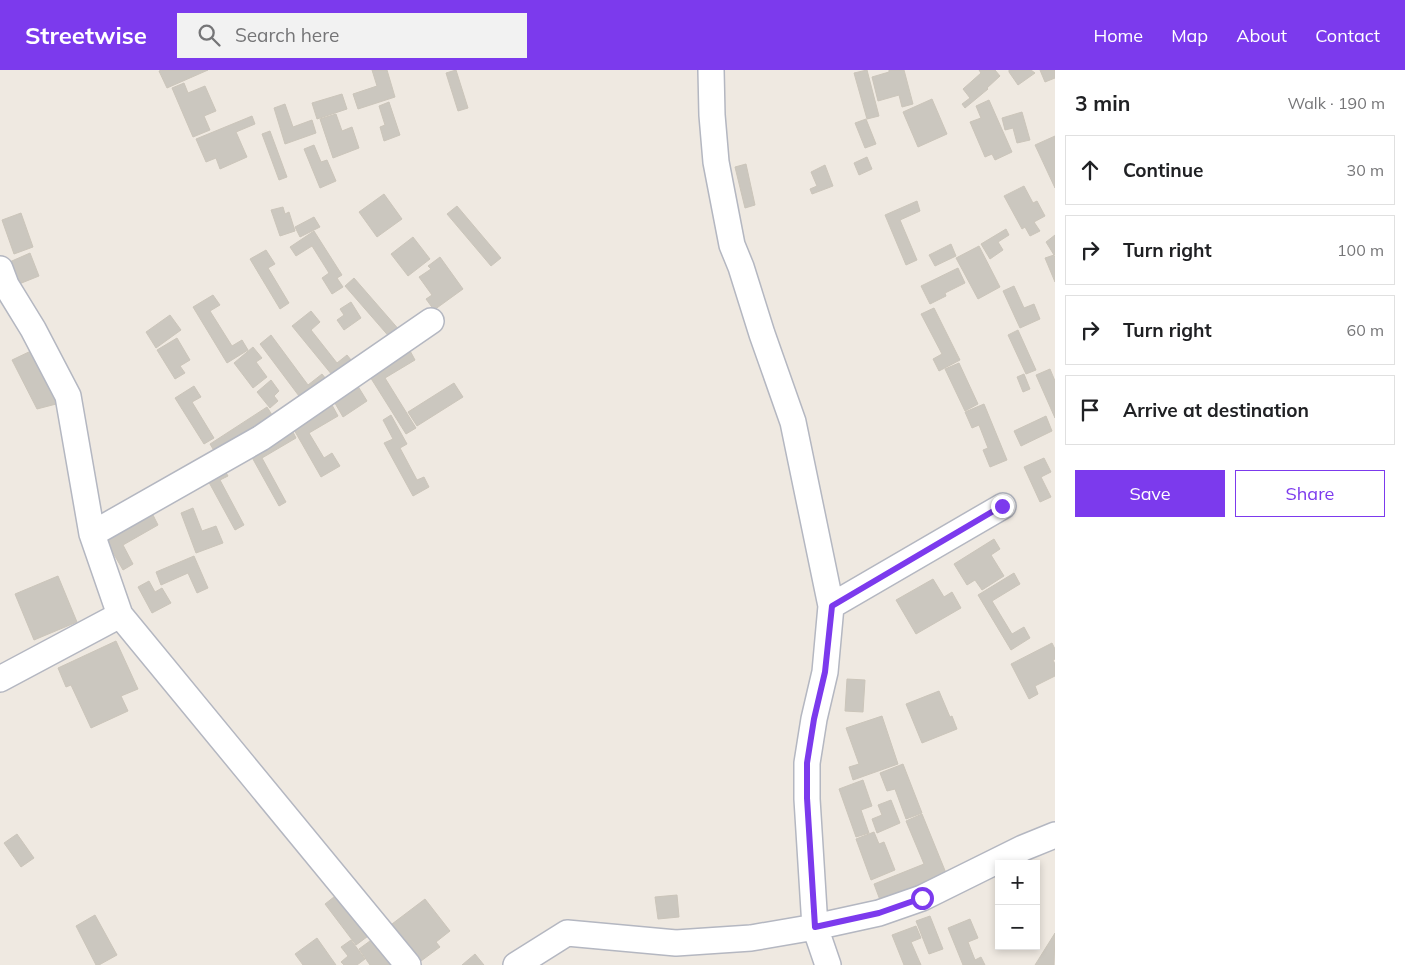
<!DOCTYPE html>
<meta charset="utf-8">
<style>
body{margin:0;font-family:Mulish,sans-serif;background:#f2f2f2;color:#202124}
.controls{position:absolute;right:15px;bottom:15px;display:grid;overflow:hidden;border-radius:0px;box-shadow:0 2px 8px #0003}
.controls button{width:45px;height:45px;display:grid;place-items:center;padding:0;border:0;border-bottom:1px solid #e0e0e0;background:#fff;color:#202124;font:25px sans-serif}
.stop{position:absolute;width:15px;height:15px;margin:-11px;border:4px solid #7c3aed;border-radius:50%;background:#fff}
.stop.end{background:#7c3aed;border-color:#fff;box-shadow:0 1px 5px #0008}
.list{margin:0;padding:0;list-style:none}
h2{display:flex;justify-content:space-between;align-items:center;height:65px;margin:0;padding:0 20px;font-size:21px}
h2 small{font-size:16px;font-weight:400;color:#757577}
.list li{display:grid;grid-template-columns:32px 1fr auto;gap:15px;align-items:center;box-sizing:border-box;height:70px;margin:0 10px 10px;padding:0 10px;border:1px solid #e0e0e0;border-radius:0px}
.list b{display:block;font-size:19px;white-space:nowrap}
.list em{font-size:16px;font-style:normal;color:#757577}
.actions{display:flex;gap:10px;padding:15px 20px}
.actions a{flex:1;padding:11px 0;border:1px solid #7c3aed;border-radius:0px;text-align:center;font-size:18px;color:#7c3aed}
.actions .main{background:#7c3aed;color:#fff}
.icon{flex:none;width:28px;height:28px;fill:none;stroke:currentColor;stroke-width:2;stroke-linecap:round;stroke-linejoin:round}
.map{position:relative;flex:none;width:1055px;height:895px;overflow:hidden}
header{display:flex;align-items:center;gap:30px;box-sizing:border-box;height:70px;padding:0 25px;background:#7c3aed;color:#fff}
header strong{font-size:24px}
nav{display:flex;gap:28px;margin-inline-start:auto;font-size:18px}
.search{width:350px;height:45px;background:#f2f2f2;display:flex;align-items:center;gap:12px;box-sizing:border-box;padding:0 18px;border-radius:0px;color:#757577;font-size:19px}
main{display:flex}
aside{flex:1;background:#fff}
.map>svg:first-child{display:block}
.building{fill:#cbc7bf;stroke:#cbc5ba}
.lines{fill:none;stroke-linecap:round;stroke-linejoin:round}
.minor-casing{stroke:#b4b7c1;stroke-width:28}
.minor{stroke:#fff;stroke-width:25}
.route{stroke:#7c3aed;stroke-width:6}
</style>
<header>
<strong>Streetwise</strong>
<div class="search"><svg class="icon" aria-label="search" viewBox="0 0 24 24"><circle cx="10" cy="10" r="6"/><path d="M15 15l6 6"/></svg>Search here</div>
<nav><a>Home</a><a>Map</a><a>About</a><a>Contact</a></nav>
</header>
<main>
<div class="map">
<svg width="1055" height="895" viewBox="0 0 1055 895">
<rect width="100%" height="100%" fill="#efe9e1"/>
<path class="building" d="M 162,0 L 208,0 L 167,18 L 159,1 Z
M 372,0 L 387,0 L 395,27 L 358,39 L 353,24 L 377,16 Z
M 456,0 L 468,38 L 458,41 L 446,3 Z
M 867,0 L 879,46 L 867,49 L 854,3 Z
M 889,0 L 904,0 L 913,34 L 902,37 L 899,25 L 878,31 L 872,7 L 889,2 Z
M 979,0 L 995,0 L 1000,6 L 987,18 L 988,19 L 965,38 L 962,34 L 970,28 L 963,19 L 981,3 Z
M 1009,0 L 1031,0 L 1035,3 L 1018,15 L 1009,2 Z
M 1040,0 L 1055,0 L 1055,8 L 1045,12 Z
M 184,13 L 188,23 L 205,16 L 216,41 L 204,46 L 210,60 L 193,67 L 172,18 Z
M 342,24 L 347,39 L 317,49 L 312,33 Z
M 932,29 L 947,64 L 918,77 L 903,42 Z
M 989,30 L 1012,82 L 995,90 L 992,84 L 985,87 L 970,52 L 981,48 L 976,36 Z
M 389,32 L 400,65 L 384,71 L 380,57 L 385,55 L 379,36 Z
M 285,34 L 293,57 L 312,50 L 316,63 L 285,74 L 274,38 Z
M 1022,42 L 1030,70 L 1017,73 L 1013,58 L 1005,60 L 1002,48 Z
M 336,44 L 342,61 L 352,57 L 359,78 L 333,88 L 320,49 Z
M 252,46 L 255,54 L 236,62 L 247,87 L 220,99 L 216,88 L 206,92 L 196,69 Z
M 866,49 L 876,74 L 865,78 L 855,53 Z
M 270,61 L 287,107 L 279,110 L 262,64 Z
M 1055,66 L 1055,118 L 1035,75 Z
M 314,75 L 321,92 L 327,90 L 336,111 L 320,118 L 304,79 Z
M 867,87 L 872,99 L 859,105 L 854,93 Z
M 746,94 L 755,135 L 745,138 L 735,97 Z
M 825,95 L 833,116 L 812,124 L 810,119 L 817,116 L 811,102 Z
M 1024,116 L 1033,133 L 1037,131 L 1045,146 L 1034,152 L 1040,161 L 1030,166 L 1025,157 L 1022,159 L 1004,126 Z
M 384,124 L 402,149 L 377,167 L 359,142 Z
M 917,131 L 920,141 L 900,150 L 917,190 L 906,195 L 885,145 Z
M 457,136 L 501,188 L 491,196 L 447,144 Z
M 283,137 L 285,144 L 289,142 L 295,161 L 280,166 L 271,140 Z
M 21,143 L 33,177 L 14,184 L 2,150 Z
M 314,147 L 320,157 L 300,167 L 295,157 Z
M 1006,159 L 1009,165 L 998,172 L 1003,180 L 990,189 L 981,174 Z
M 314,161 L 342,205 L 337,208 L 343,217 L 332,224 L 322,208 L 329,203 L 312,176 L 296,186 L 290,177 Z
M 1055,165 L 1055,184 L 1054,185 L 1046,172 Z
M 413,167 L 430,189 L 408,206 L 391,184 Z
M 951,174 L 956,186 L 935,196 L 929,185 Z
M 979,176 L 1000,217 L 978,229 L 956,188 Z
M 266,180 L 275,194 L 268,198 L 289,233 L 280,239 L 250,189 Z
M 30,183 L 39,206 L 14,216 L 5,194 Z
M 1054,185 L 1055,188 L 1055,212 L 1045,188 Z
M 440,187 L 463,219 L 434,240 L 426,229 L 432,225 L 419,207 L 431,199 L 428,196 Z
M 958,198 L 965,213 L 945,223 L 946,226 L 930,234 L 921,216 Z
M 354,208 L 401,262 L 392,270 L 345,216 Z
M 1014,216 L 1024,238 L 1034,234 L 1040,249 L 1020,258 L 1003,221 Z
M 213,225 L 220,235 L 210,241 L 232,276 L 242,270 L 248,280 L 227,293 L 193,237 Z
M 351,232 L 361,248 L 344,260 L 337,250 L 344,245 L 340,239 Z
M 934,238 L 960,290 L 939,301 L 933,289 L 942,284 L 921,244 Z
M 311,241 L 320,252 L 311,260 L 337,293 L 347,285 L 356,296 L 337,311 L 292,256 Z
M 170,245 L 181,260 L 156,278 L 146,262 Z
M 1018,260 L 1036,300 L 1026,304 L 1008,265 Z
M 271,265 L 308,315 L 322,304 L 331,315 L 305,334 L 260,274 Z
M 177,268 L 190,290 L 180,296 L 185,303 L 175,309 L 157,280 Z
M 253,277 L 262,288 L 256,292 L 267,307 L 253,318 L 234,293 Z
M 408,277 L 415,290 L 385,308 L 416,358 L 406,364 L 367,302 Z
M 33,280 L 60,333 L 37,339 L 12,290 Z
M 959,293 L 978,334 L 965,341 L 945,299 Z
M 1050,299 L 1055,311 L 1055,348 L 1036,305 Z
M 1024,304 L 1030,319 L 1023,322 L 1017,307 Z
M 271,310 L 279,321 L 274,326 L 278,331 L 270,338 L 257,322 Z
M 356,313 L 367,331 L 343,347 L 332,328 Z
M 454,313 L 463,327 L 417,356 L 408,342 Z
M 194,316 L 201,327 L 192,332 L 214,368 L 204,374 L 175,328 Z
M 984,334 L 1007,390 L 990,397 L 983,380 L 988,378 L 979,355 L 972,358 L 965,342 Z
M 332,335 L 338,346 L 309,363 L 324,388 L 332,383 L 340,396 L 321,407 L 293,358 Z
M 267,337 L 276,351 L 219,389 L 210,374 Z
M 391,345 L 407,374 L 400,378 L 417,410 L 424,407 L 429,417 L 413,426 L 384,373 L 393,369 L 383,350 Z
M 1046,346 L 1052,361 L 1021,376 L 1014,361 Z
M 291,358 L 296,368 L 262,388 L 286,432 L 279,436 L 249,382 Z
M 1044,388 L 1051,402 L 1041,407 L 1051,427 L 1040,432 L 1024,397 Z
M 222,396 L 228,406 L 220,410 L 244,455 L 235,460 L 205,405 Z
M 193,438 L 202,461 L 216,456 L 223,473 L 196,483 L 181,443 Z
M 152,443 L 158,455 L 123,475 L 133,494 L 123,500 L 112,481 L 108,469 Z
M 994,469 L 1000,479 L 991,485 L 1004,506 L 982,520 L 975,510 L 967,515 L 954,494 Z
M 194,486 L 208,518 L 197,523 L 188,503 L 161,515 L 156,502 Z
M 1014,503 L 1020,514 L 992,531 L 1012,564 L 1024,557 L 1030,568 L 1011,580 L 978,525 Z
M 58,506 L 77,552 L 34,570 L 15,524 Z
M 933,509 L 944,527 L 952,522 L 961,538 L 916,564 L 896,530 Z
M 149,511 L 155,522 L 162,518 L 171,533 L 152,543 L 138,517 Z
M 116,571 L 138,619 L 121,626 L 128,641 L 91,658 L 71,615 L 66,617 L 58,598 Z
M 1052,573 L 1055,579 L 1055,589 L 1053,590 L 1055,594 L 1055,606 L 1035,616 L 1038,624 L 1029,629 L 1011,594 Z
M 847,609 L 865,610 L 863,642 L 845,641 Z
M 939,621 L 950,647 L 952,646 L 957,659 L 922,673 L 906,634 Z
M 882,646 L 898,694 L 853,710 L 849,697 L 859,694 L 846,658 Z
M 903,694 L 922,743 L 906,749 L 895,719 L 887,721 L 880,703 Z
M 863,710 L 872,736 L 861,740 L 869,763 L 856,767 L 839,719 Z
M 891,730 L 900,753 L 877,763 L 872,749 L 882,745 L 878,735 Z
M 922,744 L 946,803 L 880,830 L 874,814 L 924,794 L 906,751 Z
M 874,762 L 879,774 L 884,772 L 895,800 L 871,810 L 856,769 Z
M 17,764 L 34,788 L 21,797 L 4,773 Z
M 339,823 L 371,864 L 356,875 L 325,834 Z
M 677,825 L 679,847 L 658,849 L 655,827 Z
M 425,829 L 450,861 L 436,872 L 440,877 L 421,891 L 392,854 Z
M 95,845 L 117,885 L 99,895 L 96,895 L 76,856 Z
M 930,846 L 943,879 L 929,884 L 916,851 Z
M 970,849 L 978,868 L 968,872 L 975,890 L 981,887 L 985,895 L 963,895 L 948,858 Z
M 916,856 L 921,868 L 911,872 L 921,895 L 904,895 L 892,865 Z
M 1055,863 L 1054,895 L 1035,895 Z
M 317,868 L 336,895 L 303,895 L 295,884 Z
M 374,868 L 393,895 L 370,895 L 359,879 Z
M 351,870 L 365,889 L 357,895 L 344,895 L 341,892 L 348,886 L 341,877 Z
M 475,884 L 484,895 L 462,895 Z"/>
<g class="lines">
<defs>
<path id="minor" d="M 711,0 L 712,45 L 716,92 L 732,175 L 741,197 L 762,264 L 793,352 L 831,536 L 825,602 L 814,649 L 807,693 L 807,729 L 815,857 L 828,895
M 0,199 L 6,215 L 33,259 L 68,326 L 92,464 L 120,545 L 408,895
M 92,464 L 261,368 L 431,251
M 831,536 L 1003,436
M 0,609 L 120,545
M 516,895 L 567,863 L 676,873 L 751,868 L 815,857 L 879,843 L 922,828 L 1023,778 L 1055,765"/>
</defs>
<use href="#minor" class="minor-casing"/>
<use href="#minor" class="minor"/>
</g>
<g class="lines">
<path class="route" d="M 922,828 L 879,843 L 815,857 L 807,728 L 807,693 L 814,649 L 825,602 L 832,536 L 1002,436"/>
</g>
</svg>
<div class="controls">
<button>+</button>
<button>−</button>
</div>
<div class="stop" style="left:922px;top:828px"></div>
<div class="stop end" style="left:1002px;top:436px"></div>
</div>
<aside>
<h2>3 min<small>Walk · 190 m</small></h2>
<ul class="list">
<li><svg class="icon" aria-label="ahead" viewBox="0 0 24 24"><path d="M12 20V5M6 11l6-6 6 6"/></svg><div><b>Continue</b></div><em>30 m</em></li>
<li><svg class="icon" aria-label="right" viewBox="0 0 24 24"><path d="M7 20v-9h11M14 6l5 5-5 5"/></svg><div><b>Turn right</b></div><em>100 m</em></li>
<li><svg class="icon" aria-label="right" viewBox="0 0 24 24"><path d="M7 20v-9h11M14 6l5 5-5 5"/></svg><div><b>Turn right</b></div><em>60 m</em></li>
<li><svg class="icon" aria-label="arrive" viewBox="0 0 24 24"><path d="M6 21V4h12l-3 4 3 4H6"/></svg><div><b>Arrive at destination</b></div></li>
</ul>
<div class="actions"><a class="main">Save</a><a>Share</a></div>
</aside>
</main>
